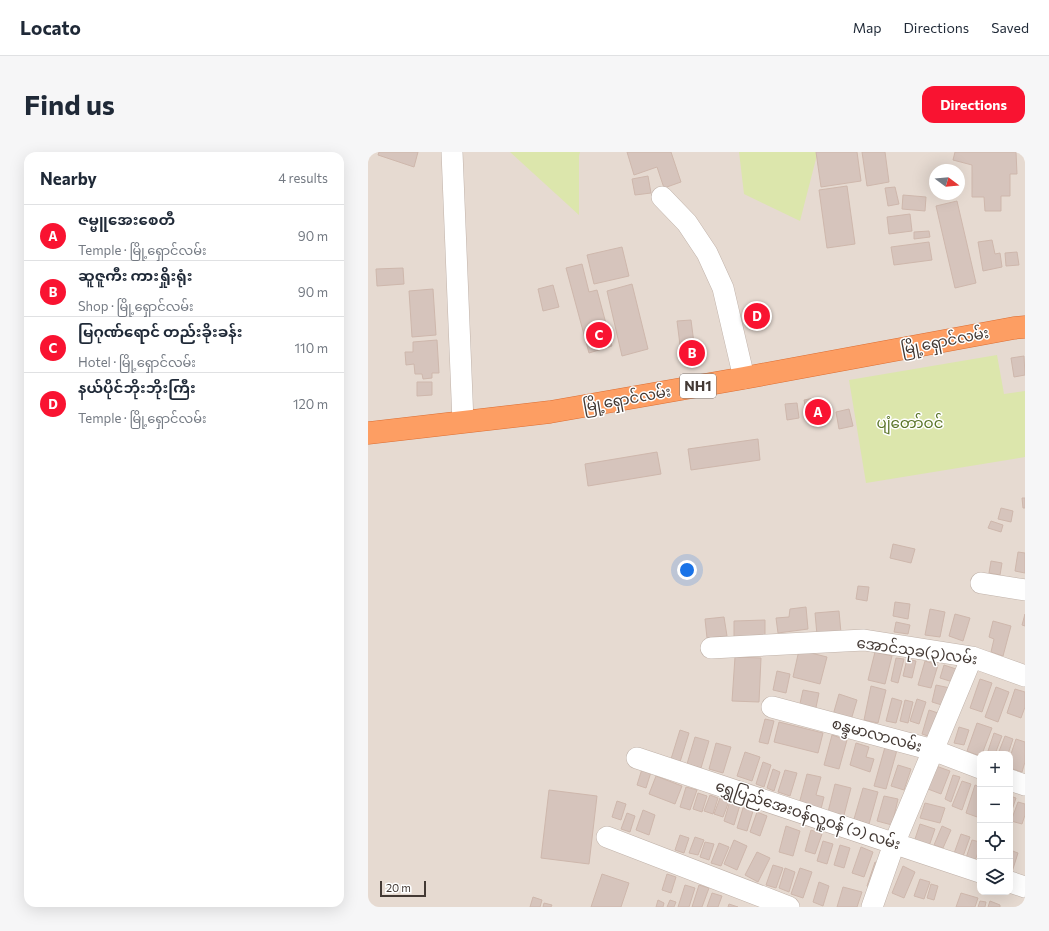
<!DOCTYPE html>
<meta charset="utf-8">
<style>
body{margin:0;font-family:Commissioner,"Noto Sans Myanmar",sans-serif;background:#f6f6f7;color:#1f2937}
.controls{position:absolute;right:12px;bottom:12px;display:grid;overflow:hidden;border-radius:8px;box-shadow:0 4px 16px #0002}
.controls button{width:36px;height:36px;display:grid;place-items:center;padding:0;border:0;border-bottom:1px solid #e0e1e3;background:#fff;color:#1f2937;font:20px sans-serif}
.compass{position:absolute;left:561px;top:12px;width:36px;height:36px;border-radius:50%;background:#fff;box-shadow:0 4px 16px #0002;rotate:106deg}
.scale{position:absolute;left:12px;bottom:10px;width:46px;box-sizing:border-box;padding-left:4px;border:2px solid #433934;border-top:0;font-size:11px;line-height:14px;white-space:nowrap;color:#433934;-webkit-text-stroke:3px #fff;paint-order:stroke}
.you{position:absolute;left:319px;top:418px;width:14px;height:14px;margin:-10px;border:3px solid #fff;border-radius:50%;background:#1a73e8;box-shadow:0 0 0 6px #1a73e833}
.badge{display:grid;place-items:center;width:26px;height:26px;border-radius:50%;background:#f91331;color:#fff;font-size:13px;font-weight:700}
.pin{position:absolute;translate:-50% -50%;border:2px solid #fff;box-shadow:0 1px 4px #0006}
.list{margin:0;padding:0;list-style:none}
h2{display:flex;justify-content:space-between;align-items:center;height:52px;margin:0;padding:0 16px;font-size:17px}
h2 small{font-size:13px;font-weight:400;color:#747a83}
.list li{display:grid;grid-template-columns:26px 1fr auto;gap:12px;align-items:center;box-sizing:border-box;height:56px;padding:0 16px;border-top:1px solid #e0e1e3}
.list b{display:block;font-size:15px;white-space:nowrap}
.list p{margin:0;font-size:13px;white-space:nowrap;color:#747a83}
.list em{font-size:13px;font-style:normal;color:#747a83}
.icon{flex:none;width:22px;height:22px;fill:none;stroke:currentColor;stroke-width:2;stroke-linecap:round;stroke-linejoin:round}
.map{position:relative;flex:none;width:657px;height:755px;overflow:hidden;border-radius:12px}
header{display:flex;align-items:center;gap:24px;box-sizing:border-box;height:56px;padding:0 20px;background:#fff;border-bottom:1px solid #e0e1e3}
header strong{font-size:19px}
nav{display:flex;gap:22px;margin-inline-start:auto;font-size:14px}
.intro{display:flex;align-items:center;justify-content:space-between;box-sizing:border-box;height:96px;padding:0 24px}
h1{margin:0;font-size:28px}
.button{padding:10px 18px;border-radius:12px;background:#f91331;color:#fff;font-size:14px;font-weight:700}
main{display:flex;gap:24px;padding:0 24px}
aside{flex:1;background:#fff;border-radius:12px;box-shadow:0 4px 16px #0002}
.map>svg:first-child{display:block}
.residential{fill:#e6dad1;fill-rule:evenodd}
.green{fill:#dce6ac}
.building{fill:#d6c4bc;stroke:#ceb7ac}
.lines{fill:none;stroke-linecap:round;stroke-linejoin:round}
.minor-casing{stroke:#c0b2a9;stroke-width:22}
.highway-casing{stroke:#dc6e33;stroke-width:23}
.minor{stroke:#fff;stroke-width:21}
.highway{stroke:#fd9e63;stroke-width:22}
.labels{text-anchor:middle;stroke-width:3;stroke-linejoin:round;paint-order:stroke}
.shield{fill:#fff;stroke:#7b7471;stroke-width:1}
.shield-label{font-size:14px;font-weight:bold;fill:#433934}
.street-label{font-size:15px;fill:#433934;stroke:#fff}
.park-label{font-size:15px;fill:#5a7428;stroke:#fff}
</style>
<header>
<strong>Locato</strong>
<nav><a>Map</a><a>Directions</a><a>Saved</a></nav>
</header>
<div class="intro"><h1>Find us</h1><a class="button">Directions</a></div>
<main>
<aside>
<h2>Nearby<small>4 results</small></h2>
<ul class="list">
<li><span class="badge">A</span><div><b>ဇမ္မူအေးစေတီ</b><p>Temple · မြို့ရှောင်လမ်း</p></div><em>90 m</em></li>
<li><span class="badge">B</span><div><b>ဆူဇူကီး ကားရှိုးရုံး</b><p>Shop · မြို့ရှောင်လမ်း</p></div><em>90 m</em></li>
<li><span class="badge">C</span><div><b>မြဂုဏ်ရောင် တည်းခိုးခန်း</b><p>Hotel · မြို့ရှောင်လမ်း</p></div><em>110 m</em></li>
<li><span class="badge">D</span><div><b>နယ်ပိုင်ဘိုးဘိုးကြီး</b><p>Temple · မြို့ရှောင်လမ်း</p></div><em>120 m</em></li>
</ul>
</aside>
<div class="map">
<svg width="657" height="755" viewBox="0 0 657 755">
<rect width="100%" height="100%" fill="#f2e9e3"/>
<path class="residential" d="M 0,0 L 657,0 L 657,755 L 0,755 ZM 567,18 L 591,18 L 591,42 L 567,42 ZM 612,602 L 642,602 L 642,740 L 612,740 Z"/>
<path class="green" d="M 142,0 L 212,0 L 211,4 L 211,63 Z
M 371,0 L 448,0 L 449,3 L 432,69 L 376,42 Z
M 629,203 L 636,242 L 657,239 L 657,305 L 498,331 L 481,228 Z"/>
<path class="building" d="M 11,0 L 50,0 L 46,15 L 10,3 Z
M 259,0 L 303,0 L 313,30 L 296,36 L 289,15 L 266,23 Z
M 448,0 L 489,0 L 493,29 L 453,35 Z
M 494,0 L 517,0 L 521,30 L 499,34 Z
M 587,0 L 648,0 L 649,22 L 642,22 L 642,44 L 633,44 L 633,59 L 617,59 L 616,45 L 604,45 L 604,13 L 585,8 Z
M 280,24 L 283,41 L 267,43 L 264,27 Z
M 479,34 L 487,92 L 459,96 L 451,38 Z
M 527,35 L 531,52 L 520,54 L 517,36 Z
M 535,43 L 558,45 L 557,59 L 534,57 Z
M 589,49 L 608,131 L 587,136 L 568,54 Z
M 542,62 L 544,79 L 521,82 L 519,65 Z
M 561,79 L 562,85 L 546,87 L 546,80 Z
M 624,88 L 627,102 L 632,101 L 634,115 L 615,119 L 610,90 Z
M 561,90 L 564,108 L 526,113 L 523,95 Z
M 254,95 L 261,124 L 226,132 L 219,103 Z
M 649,100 L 651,113 L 638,114 L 637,101 Z
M 214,112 L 221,140 L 229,138 L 244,194 L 221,201 L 198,116 Z
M 35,116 L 36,132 L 9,134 L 8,117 Z
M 264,132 L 280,197 L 254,204 L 239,139 Z
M 185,133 L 191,155 L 175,159 L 170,137 Z
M 65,137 L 68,183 L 44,185 L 41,139 Z
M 396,156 L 398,169 L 383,172 L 381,158 Z
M 323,168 L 328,207 L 314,209 L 309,169 Z
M 69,188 L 71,221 L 64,221 L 64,226 L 55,227 L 54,222 L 47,222 L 46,212 L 38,213 L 37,200 L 45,200 L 45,190 Z
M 656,204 L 657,223 L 646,225 L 643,206 Z
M 49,230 L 64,230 L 64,243 L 49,244 Z
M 446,246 L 449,266 L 440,268 L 436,248 Z
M 429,251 L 431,266 L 419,268 L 417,252 Z
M 481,257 L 485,274 L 471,277 L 468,260 Z
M 390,287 L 392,308 L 323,318 L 320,297 Z
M 289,300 L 293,322 L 220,334 L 217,312 Z
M 654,346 L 657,346 L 657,356 L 655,356 Z
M 633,356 L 645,359 L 643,370 L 630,367 Z
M 623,369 L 635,373 L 633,380 L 620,376 Z
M 525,392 L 547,397 L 543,411 L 522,406 Z
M 650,400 L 657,401 L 657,421 L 647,419 Z
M 623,409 L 634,411 L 632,423 L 621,421 Z
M 490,434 L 501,435 L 499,449 L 488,447 Z
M 527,450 L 542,452 L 540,467 L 525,464 Z
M 438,455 L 440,477 L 410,481 L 408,466 L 421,465 L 422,457 Z
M 562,457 L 577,460 L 572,485 L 557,483 Z
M 471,459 L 473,481 L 449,483 L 447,461 Z
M 587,462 L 602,466 L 595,489 L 581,484 Z
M 657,462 L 657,474 L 654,473 Z
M 356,465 L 359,484 L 339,486 L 337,467 Z
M 397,468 L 397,487 L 366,487 L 366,469 Z
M 625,469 L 643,474 L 635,504 L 623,500 L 626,487 L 621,485 Z
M 528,470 L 542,473 L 540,482 L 526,480 Z
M 431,498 L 459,505 L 452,532 L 425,525 Z
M 507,500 L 524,504 L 517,532 L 500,528 Z
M 367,505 L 393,506 L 391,550 L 364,549 Z
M 528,506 L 536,507 L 530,531 L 523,529 Z
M 539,507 L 548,509 L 544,526 L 535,524 Z
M 557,509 L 570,513 L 563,536 L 550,533 Z
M 576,513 L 591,518 L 588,531 L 572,526 Z
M 409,519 L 422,522 L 418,541 L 405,538 Z
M 612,527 L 624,531 L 614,560 L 602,556 Z
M 568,533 L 582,536 L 577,554 L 564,550 Z
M 503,534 L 518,538 L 510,571 L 496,568 Z
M 628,535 L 641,540 L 630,570 L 617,565 Z
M 647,537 L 657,540 L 657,555 L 653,566 L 639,561 Z
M 435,538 L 451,541 L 447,560 L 431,556 Z
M 471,542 L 489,548 L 483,568 L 465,563 Z
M 524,546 L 534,549 L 528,571 L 518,569 Z
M 549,547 L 558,550 L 551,572 L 542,569 Z
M 537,548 L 545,550 L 540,571 L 532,569 Z
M 561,558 L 573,562 L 566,586 L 554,582 Z
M 397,567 L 406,569 L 400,592 L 391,590 Z
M 411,570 L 455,581 L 450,601 L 406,590 Z
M 609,571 L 624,576 L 614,602 L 612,602 L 612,604 L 599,599 Z
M 591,575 L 601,578 L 596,593 L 586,591 Z
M 312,578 L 321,581 L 312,610 L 303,607 Z
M 626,581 L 634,584 L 627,602 L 619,602 Z
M 464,583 L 479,588 L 471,617 L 456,613 Z
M 637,584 L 645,587 L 640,602 L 630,602 Z
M 327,585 L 341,589 L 333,616 L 319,612 Z
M 648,587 L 657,590 L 657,610 L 654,620 L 642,616 L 642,605 Z
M 348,591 L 363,595 L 355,621 L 341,617 Z
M 488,591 L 501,595 L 498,605 L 506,607 L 502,620 L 482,613 Z
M 517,595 L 529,598 L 518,637 L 506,634 Z
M 377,600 L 392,605 L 384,629 L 369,624 Z
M 395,610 L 403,613 L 396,635 L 388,632 Z
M 530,613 L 543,617 L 536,638 L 523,634 Z
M 568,614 L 582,619 L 573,642 L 560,637 Z
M 274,617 L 283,620 L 278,636 L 269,633 Z
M 405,617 L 412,620 L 406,639 L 399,636 Z
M 417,618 L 429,621 L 422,644 L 410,640 Z
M 439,622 L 453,625 L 448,643 L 456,645 L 453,657 L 431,652 Z
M 585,623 L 592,625 L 583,650 L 577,647 Z
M 288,624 L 314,634 L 307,652 L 281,642 Z
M 594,629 L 603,632 L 594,658 L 584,654 Z
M 467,632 L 483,636 L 476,663 L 460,660 Z
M 607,633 L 612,635 L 612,666 L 598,661 Z
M 318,635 L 329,638 L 322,658 L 312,655 Z
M 495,636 L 510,640 L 501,672 L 486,667 Z
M 181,638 L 229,644 L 221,712 L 173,706 Z
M 330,641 L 339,644 L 334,660 L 325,657 Z
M 342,643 L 350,646 L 345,662 L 336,659 Z
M 516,644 L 530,647 L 524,673 L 509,669 Z
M 642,644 L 648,646 L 642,664 Z
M 352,646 L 361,649 L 355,665 L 346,662 Z
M 249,649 L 258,652 L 253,668 L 244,665 Z
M 362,649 L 372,653 L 366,673 L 356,669 Z
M 650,650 L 657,652 L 657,663 L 654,672 L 643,669 Z
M 557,651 L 577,656 L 572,671 L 552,666 Z
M 375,656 L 385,659 L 379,679 L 369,676 Z
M 275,658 L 287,663 L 281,683 L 268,678 Z
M 389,660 L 399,664 L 392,684 L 382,680 Z
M 259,661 L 267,664 L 262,680 L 253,677 Z
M 552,672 L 567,677 L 560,697 L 545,693 Z
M 418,674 L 432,679 L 425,704 L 411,700 Z
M 574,674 L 583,678 L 575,696 L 566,693 Z
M 443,678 L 454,682 L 447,702 L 437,699 Z
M 593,682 L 602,685 L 593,710 L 584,707 Z
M 312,683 L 321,686 L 316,701 L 307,698 Z
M 327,685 L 336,688 L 330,703 L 321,701 Z
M 366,688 L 379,694 L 369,718 L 356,712 Z
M 604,688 L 612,690 L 612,695 L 607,709 L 598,706 Z
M 455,689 L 465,692 L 459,712 L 449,709 Z
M 337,690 L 346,692 L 341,708 L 332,705 Z
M 351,691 L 361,695 L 353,714 L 343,711 Z
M 472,693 L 482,696 L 476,716 L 466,713 Z
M 493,695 L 505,700 L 496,725 L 484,721 Z
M 642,698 L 650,701 L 643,723 L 642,723 Z
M 389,700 L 402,706 L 390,730 L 377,723 Z
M 507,710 L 514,713 L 506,737 L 499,734 Z
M 405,713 L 415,716 L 408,736 L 398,733 Z
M 535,714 L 547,720 L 536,746 L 524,741 Z
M 417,716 L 427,720 L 421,740 L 411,736 Z
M 432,716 L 444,720 L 435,746 L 423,742 Z
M 234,722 L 261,731 L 253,755 L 223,755 Z
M 299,722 L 308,725 L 303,741 L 294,738 Z
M 552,727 L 562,730 L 556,747 L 546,744 Z
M 451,730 L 461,734 L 455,754 L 445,750 Z
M 563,732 L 570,734 L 566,748 L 559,746 Z
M 317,733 L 327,736 L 321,755 L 310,755 Z
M 331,733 L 341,736 L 334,755 L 324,755 Z
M 475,735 L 494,740 L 489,755 L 469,755 Z
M 344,741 L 354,744 L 350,755 L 339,755 Z
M 593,741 L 610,746 L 607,755 L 588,755 Z
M 165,745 L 174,748 L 172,755 L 162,755 Z
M 290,748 L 296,751 L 295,755 L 288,755 Z
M 302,748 L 308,750 L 306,755 L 299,755 Z
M 612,749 L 618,750 L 617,755 L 610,755 Z
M 622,749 L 632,753 L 632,755 L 620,755 Z
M 176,751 L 184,753 L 183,755 L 175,755 Z
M 361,752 L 370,755 L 360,755 Z"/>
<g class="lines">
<defs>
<path id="minor" d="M 84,0 L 95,270
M 294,45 L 319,71 L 339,101 L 355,136 L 376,226
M 613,431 L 657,438
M 343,496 L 496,488 L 604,505 L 657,524
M 404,555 L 565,598 L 612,616
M 269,606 L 612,720
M 642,628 L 657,633
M 239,685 L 421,755
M 642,730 L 657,735
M 504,755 L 526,692 L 604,505"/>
<path id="highway" d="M 0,281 L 182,260 L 376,226 L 646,176 L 657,175"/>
</defs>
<use href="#minor" class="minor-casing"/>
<use href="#highway" class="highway-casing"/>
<use href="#minor" class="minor"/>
<use href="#highway" class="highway"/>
</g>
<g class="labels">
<rect class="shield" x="312" y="222" width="36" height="24" rx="3"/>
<g class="shield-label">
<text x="330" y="239">NH1</text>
</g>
<g class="street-label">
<text transform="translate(577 189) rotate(-11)" y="5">မြို့ရှောင်လမ်း</text>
<text transform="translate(259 247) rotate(-10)" y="5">မြို့ရှောင်လမ်း</text>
<text transform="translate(549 499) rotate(8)" y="5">အောင်သုခ(၃)လမ်း</text>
<text transform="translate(509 583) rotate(15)" y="5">စန္ဒမာလာလမ်း</text>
<text transform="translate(440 663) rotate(18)" y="5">ရွှေပြည်အေးဝန်လူ့ဝန် (၁) လမ်း</text>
</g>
<g class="park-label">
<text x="542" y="276">ပျံတော်ဝင်</text>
</g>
</g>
</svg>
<div class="controls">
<button>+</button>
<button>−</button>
<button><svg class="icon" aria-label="locate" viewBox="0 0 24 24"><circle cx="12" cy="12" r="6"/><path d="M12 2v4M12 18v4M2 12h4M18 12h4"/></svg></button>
<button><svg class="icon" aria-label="layers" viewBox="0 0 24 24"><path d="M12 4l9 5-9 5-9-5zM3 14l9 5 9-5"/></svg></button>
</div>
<svg class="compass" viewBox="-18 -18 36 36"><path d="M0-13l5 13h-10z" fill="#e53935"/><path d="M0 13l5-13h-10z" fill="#747a83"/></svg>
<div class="scale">20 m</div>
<div class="you"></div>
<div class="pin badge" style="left:450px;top:260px">A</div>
<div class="pin badge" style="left:324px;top:201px">B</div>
<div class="pin badge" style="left:231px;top:183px">C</div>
<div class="pin badge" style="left:389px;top:164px">D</div>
</div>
</main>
